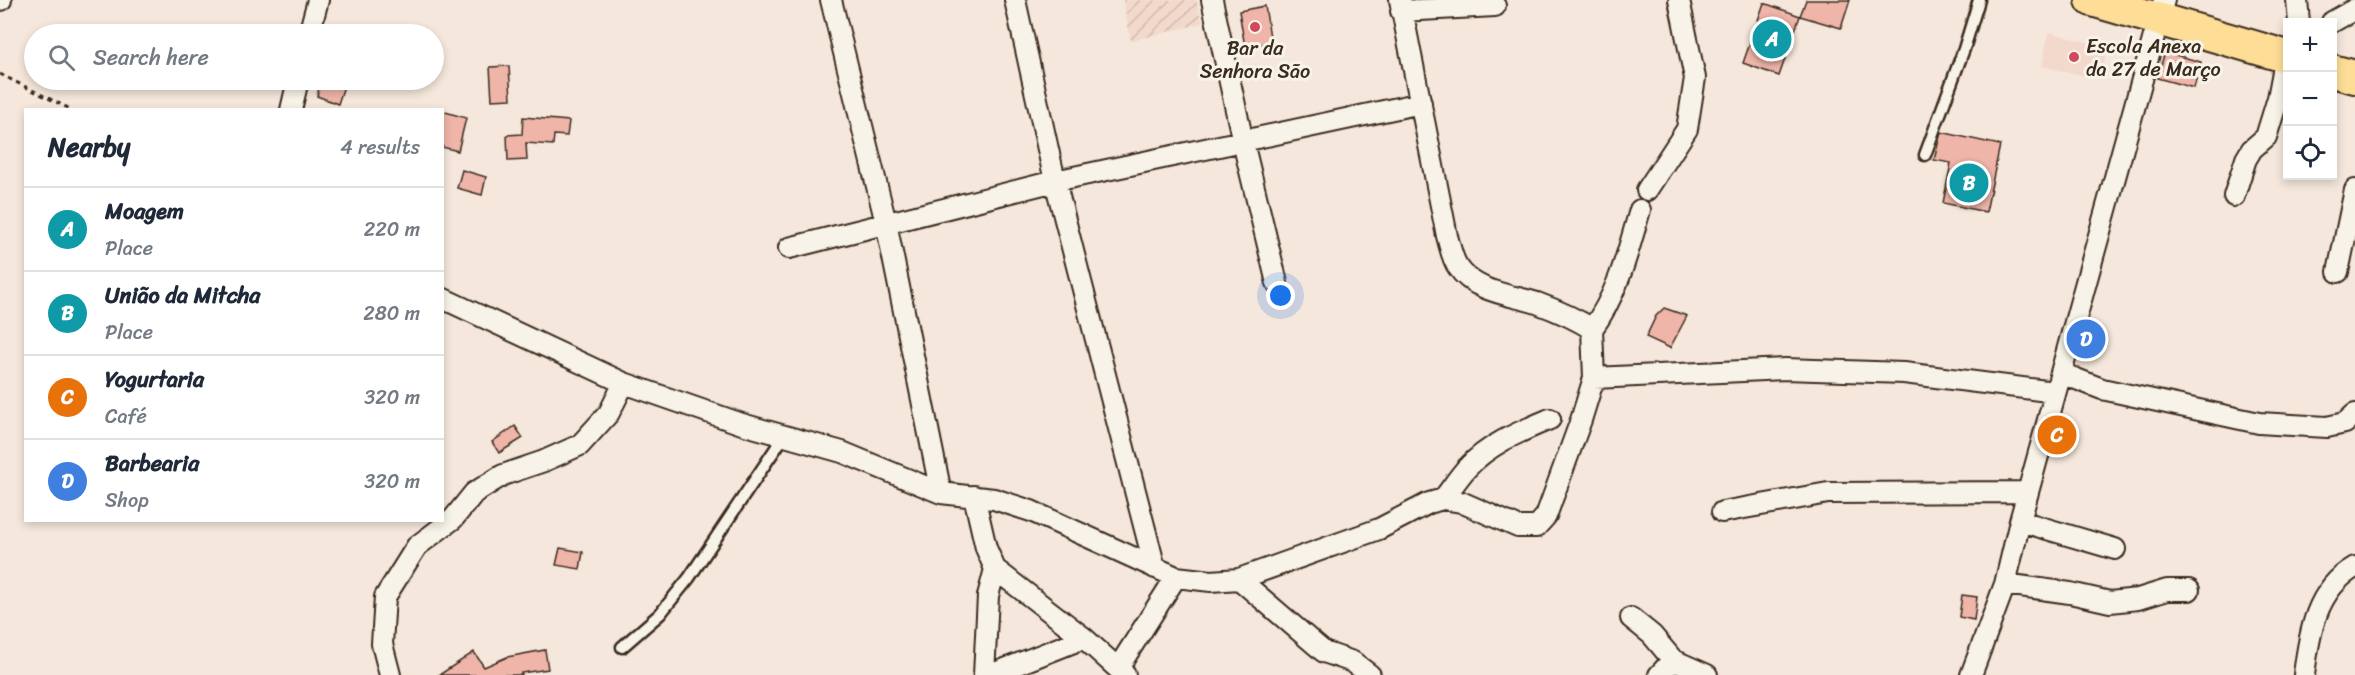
<!DOCTYPE html>
<meta charset="utf-8">
<style>
body{margin:0;font-family:Sriracha,sans-serif;background:#f2f2f3;color:#1f2937}
.controls{position:absolute;right:18px;top:18px;display:grid;overflow:hidden;border-radius:0px;box-shadow:0 3px 9px #0003}
.controls button{width:54px;height:54px;display:grid;place-items:center;padding:0;border:0;border-bottom:2px solid #e0e1e3;background:#fff;color:#1f2937;font:30px sans-serif}
.you{position:absolute;left:1281px;top:296px;width:21px;height:21px;margin:-15px;border:4px solid #fff;border-radius:50%;background:#1a73e8;box-shadow:0 0 0 9px #1a73e833}
.badge{display:grid;place-items:center;width:39px;height:39px;border-radius:50%;background:#0b8043;color:#fff;font-size:20px;font-weight:700}
.pin{position:absolute;translate:-50% -50%;border:3px solid #fff;box-shadow:0 2px 6px #0006}
.list{margin:0;padding:0;list-style:none}
h2{display:flex;justify-content:space-between;align-items:center;height:78px;margin:0;padding:0 24px;font-size:26px}
h2 small{font-size:20px;font-weight:400;color:#747a83}
.list li{display:grid;grid-template-columns:39px 1fr auto;gap:18px;align-items:center;box-sizing:border-box;height:84px;padding:0 24px;border-top:2px solid #e0e1e3}
.list b{display:block;font-size:22px;white-space:nowrap}
.list p{margin:0;font-size:20px;white-space:nowrap;color:#747a83}
.list em{font-size:20px;font-style:normal;color:#747a83}
.icon{flex:none;width:33px;height:33px;fill:none;stroke:currentColor;stroke-width:2;stroke-linecap:round;stroke-linejoin:round}
.map{position:relative;flex:none;width:2355px;height:675px;overflow:hidden}
.search{position:absolute;background:#fff;box-shadow:0 3px 9px #0003;left:24px;top:24px;width:420px;height:66px;display:flex;align-items:center;gap:15px;box-sizing:border-box;padding:0 21px;border-radius:33px;color:#747a83;font-size:22px}
.panel{position:absolute;background:#fff;box-shadow:0 3px 9px #0003;left:24px;top:108px;width:420px;height:414px;border-radius:0px}
.map>svg:first-child{display:block}
.built{fill:#f3d8cc}
.industrial{fill:url(#industrial-furrows)}
.building{fill:#efb5a9;stroke:#3b2a1e;stroke-width:1.5}
.lines{fill:none;stroke-linecap:round;stroke-linejoin:round}
.lane-casing{stroke:#3b2a1e;stroke-width:15}
.street-casing{stroke:#3b2a1e;stroke-width:24}
.primary-casing{stroke:#3b2a1e;stroke-width:36}
.path{stroke:#3b2a1e;stroke-width:3;stroke-dasharray:4.5 4.5;stroke-linecap:butt}
.lane{stroke:#f7f3e8;stroke-width:10}
.street{stroke:#f7f3e8;stroke-width:20}
.primary{stroke:#fede96;stroke-width:32}
.poi-dot{fill:#d1495b;stroke:#f7f3e8;stroke-width:2}
.labels{text-anchor:middle;stroke-width:6;stroke-linejoin:round;paint-order:stroke}
.poi-label{font-size:20px;fill:#3b2a1e;stroke:#f7f3e8;text-anchor:start}
</style>
<div class="map">
<svg width="2355" height="675" viewBox="0 0 2355 675">
<defs>
<pattern id="industrial-furrows" width="10" height="10" patternUnits="userSpaceOnUse" patternTransform="scale(1.5)"><rect width="10" height="10" fill="#f3d8cc"/><path d="M-1 1l2-2M0 10L10 0M9 11l2-2" fill="none" stroke="#d1baaf"/></pattern>
</defs>
<rect width="100%" height="100%" fill="#f5e7db"/>
<filter id="ink" filterUnits="userSpaceOnUse"><feTurbulence type="fractalNoise" baseFrequency=".0167" numOctaves="2"/><feDisplacementMap in="SourceGraphic" scale="12" xChannelSelector="R" yChannelSelector="G"/><feConvolveMatrix kernelMatrix="1 2 1 2 8 2 1 2 1" color-interpolation-filters="sRGB"/></filter>
<g filter="url(#ink)">
<path class="built" d="M 2049,32 L 2108,48 L 2099,79 L 2042,66 Z"/>
<path class="industrial" d="M 1123,0 L 1196,0 L 1203,23 L 1131,41 Z"/>
<path class="building" d="M 1806,0 L 1850,0 L 1841,28 L 1800,16 Z
M 1764,3 L 1800,16 L 1779,76 L 1743,63 Z
M 1265,6 L 1271,43 L 1245,47 L 1239,11 Z
M 2165,52 L 2201,62 L 2194,88 L 2157,78 Z
M 509,66 L 511,99 L 492,100 L 490,67 Z
M 321,80 L 346,80 L 338,104 L 317,96 Z
M 442,111 L 466,118 L 458,151 L 442,147 Z
M 523,117 L 569,121 L 567,136 L 554,135 L 553,145 L 526,143 L 527,160 L 508,161 L 507,135 L 522,134 Z
M 1941,132 L 2000,145 L 1986,212 L 1943,203 L 1951,163 L 1934,160 Z
M 462,170 L 486,177 L 482,195 L 457,188 Z
M 1664,308 L 1687,316 L 1670,348 L 1646,337 L 1656,316 Z
M 515,426 L 523,438 L 499,453 L 492,442 Z
M 560,548 L 583,552 L 580,569 L 556,565 Z
M 1962,595 L 1977,597 L 1974,620 L 1959,617 Z
M 545,650 L 548,669 L 521,673 L 522,675 L 439,675 L 474,652 L 484,667 L 507,657 Z"/>
<g class="lines">
<defs>
<path id="lane" d="M 1925,155 L 1964,49 L 1979,0
M 622,647 L 660,614 L 689,578 L 784,436"/>
<path id="street" d="M 0,0 L 1,0
M 831,0 L 886,223 L 941,493
M 1015,0 L 1055,181 L 1155,568
M 1212,0 L 1243,142 L 1277,283
M 2297,0 L 2299,22
M 1401,11 L 1495,6
M 2332,22 L 2355,9
M 309,34 L 318,0
M 291,110 L 298,80
M 1647,190 L 1687,129 L 1695,78 L 1679,0
M 2234,196 L 2246,159 L 2252,149 L 2266,137 L 2278,98 L 2286,56
M 789,248 L 1055,181 L 1421,103
M 2338,272 L 2355,190
M 442,298 L 624,383 L 742,424 L 842,452 L 941,493 L 994,499 L 1031,511 L 1176,577 L 1211,581 L 1239,579 L 1379,529 L 1429,503 L 1443,499 L 1461,502 L 1518,527 L 1536,527 L 1546,516 L 1581,420 L 1594,378 L 1592,329 C 1575,318 1556,310 1537,303 C 1512,295 1474,292 1458,267 C 1452,259 1450,246 1447,236 L 1400,0
M 1592,329 C 1618,294 1628,251 1640,210
M 2061,373 L 2102,389 L 2259,423 L 2327,427 L 2345,423 L 2355,414
M 1594,378 L 1785,369 L 1904,373 L 2055,392
M 974,496 L 986,548 L 995,569 L 1084,638 L 1125,675
M 1443,499 C 1451,489 1458,478 1466,469 C 1489,444 1519,432 1550,419
M 1722,512 L 1828,493 L 2028,492
M 2020,521 L 2115,549
M 1239,579 L 1324,652 L 1353,662 L 1370,675
M 2005,584 L 2070,593 L 2110,602 L 2138,599 L 2167,590 L 2189,590
M 1631,618 L 1652,635 L 1673,660 L 1707,675
M 1118,668 L 1176,577
M 390,675 L 382,644 L 385,597 L 417,546 L 453,519 L 474,493 L 503,475 L 544,461 L 580,445 L 609,413 L 624,383
M 984,675 L 988,596 L 995,569
M 990,675 L 1084,638
M 1659,675 L 1673,660
M 1971,675 L 2005,584 L 2020,521 L 2164,0
M 2304,675 C 2309,634 2316,589 2355,567"/>
<path id="primary" d="M 2092,0 L 2288,57
M 2332,71 L 2355,77"/>
</defs>
<use href="#lane" class="lane-casing"/>
<use href="#street" class="street-casing"/>
<use href="#primary" class="primary-casing"/>
<path class="path" d="M 0,74 L 72,110"/>
<use href="#lane" class="lane"/>
<use href="#street" class="street"/>
<use href="#primary" class="primary"/>
</g>
</g>
<g class="poi-dot">
<circle cx="1255" cy="27" r="6"/>
<circle cx="2074" cy="57" r="6"/>
</g>
<g class="labels">
<g class="poi-label">
<text x="2086" y="53">Escola Anexa<tspan x="2086" dy="23">da 27 de Março</tspan></text>
<text x="1255" y="55" text-anchor="middle">Bar da<tspan x="1255" dy="23">Senhora São</tspan></text>
</g>
</g>
</svg>
<div class="controls">
<button>+</button>
<button>−</button>
<button><svg class="icon" aria-label="locate" viewBox="0 0 24 24"><circle cx="12" cy="12" r="6"/><path d="M12 2v4M12 18v4M2 12h4M18 12h4"/></svg></button>
</div>
<div class="you"></div>
<div class="pin badge" style="left:1772px;top:39px;background:#0f9aa8">A</div>
<div class="pin badge" style="left:1969px;top:183px;background:#0f9aa8">B</div>
<div class="pin badge" style="left:2057px;top:435px;background:#e8710a">C</div>
<div class="pin badge" style="left:2086px;top:339px;background:#3f7fe0">D</div>
<div class="search"><svg class="icon" aria-label="search" viewBox="0 0 24 24"><circle cx="10" cy="10" r="6"/><path d="M15 15l6 6"/></svg>Search here</div>
<section class="panel">
<h2>Nearby<small>4 results</small></h2>
<ul class="list">
<li><span class="badge" style="background:#0f9aa8">A</span><div><b>Moagem</b><p>Place</p></div><em>220 m</em></li>
<li><span class="badge" style="background:#0f9aa8">B</span><div><b>União da Mitcha</b><p>Place</p></div><em>280 m</em></li>
<li><span class="badge" style="background:#e8710a">C</span><div><b>Yogurtaria</b><p>Café</p></div><em>320 m</em></li>
<li><span class="badge" style="background:#3f7fe0">D</span><div><b>Barbearia</b><p>Shop</p></div><em>320 m</em></li>
</ul>
</section>
</div>
